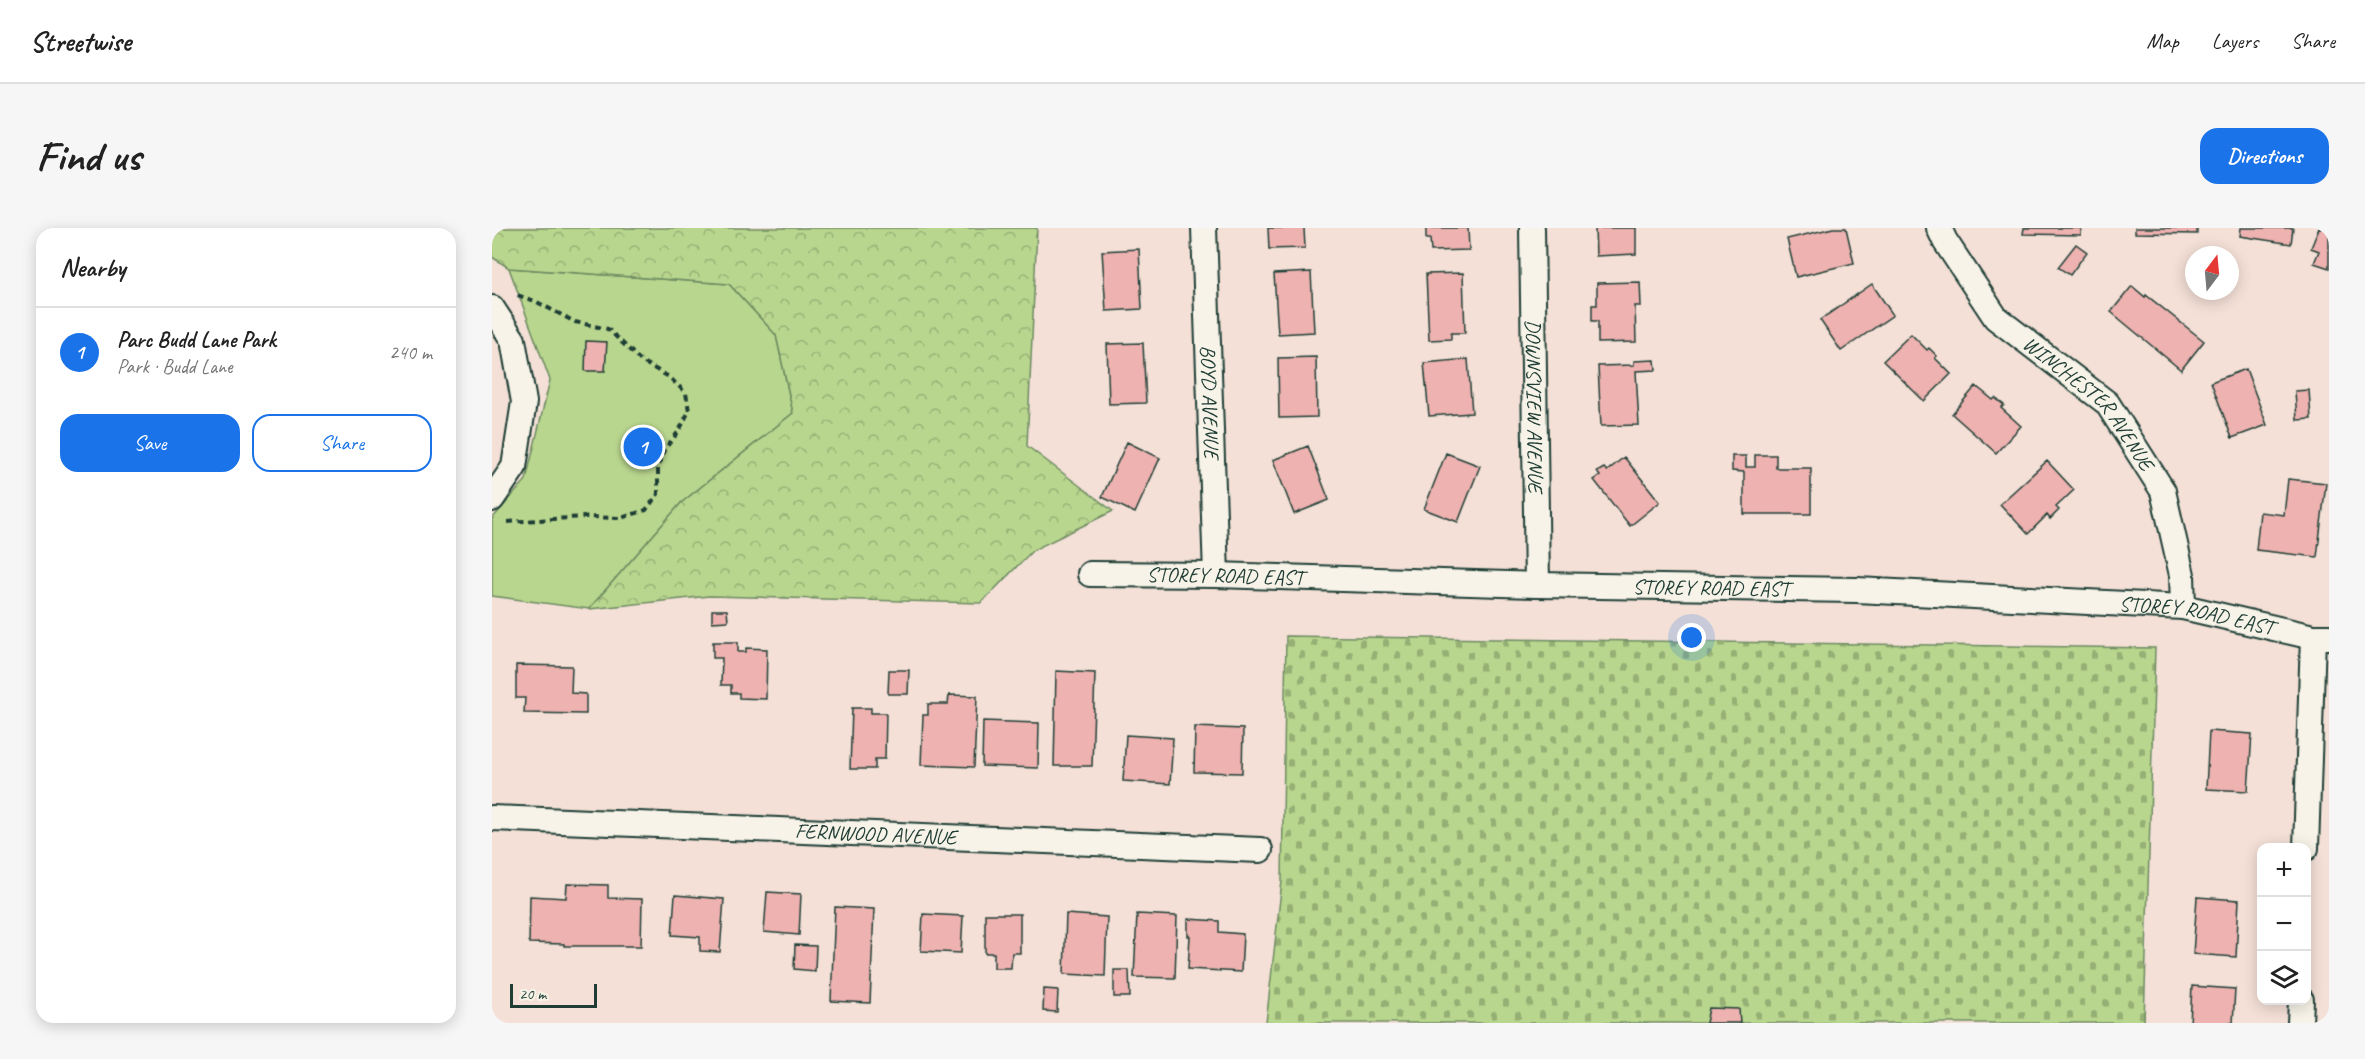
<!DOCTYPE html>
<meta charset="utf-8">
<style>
body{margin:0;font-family:Caveat,sans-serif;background:#f6f6f6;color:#222}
.controls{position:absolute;right:18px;bottom:18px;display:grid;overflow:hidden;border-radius:12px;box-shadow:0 3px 15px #0003}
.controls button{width:54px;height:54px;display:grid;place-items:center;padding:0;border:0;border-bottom:2px solid #e0e0e0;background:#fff;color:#222;font:30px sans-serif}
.compass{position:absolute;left:1693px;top:18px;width:54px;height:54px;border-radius:50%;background:#fff;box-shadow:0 3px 15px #0003;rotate:16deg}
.scale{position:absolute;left:18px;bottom:15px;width:87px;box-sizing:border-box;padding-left:6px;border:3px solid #1f3d34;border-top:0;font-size:16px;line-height:21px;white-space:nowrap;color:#1f3d34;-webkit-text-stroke:4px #f7f3e8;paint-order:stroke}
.you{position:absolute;left:1200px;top:410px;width:21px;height:21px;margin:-15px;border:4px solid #fff;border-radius:50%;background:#1a73e8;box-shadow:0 0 0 9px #1a73e833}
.badge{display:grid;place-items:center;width:39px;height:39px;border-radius:50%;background:#1a73e8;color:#fff;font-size:20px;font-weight:700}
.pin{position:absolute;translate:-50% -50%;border:3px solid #fff;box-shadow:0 2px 6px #0006}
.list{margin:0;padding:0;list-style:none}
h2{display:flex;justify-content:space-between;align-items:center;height:78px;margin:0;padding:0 24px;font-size:26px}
h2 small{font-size:20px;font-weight:400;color:#767676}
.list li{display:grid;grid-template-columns:39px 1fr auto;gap:18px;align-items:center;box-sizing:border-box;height:90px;padding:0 24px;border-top:2px solid #e0e0e0}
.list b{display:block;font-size:22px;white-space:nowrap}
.list p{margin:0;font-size:20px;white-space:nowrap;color:#767676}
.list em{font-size:20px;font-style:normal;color:#767676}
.actions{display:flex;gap:12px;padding:18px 24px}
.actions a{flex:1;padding:14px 0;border:2px solid #1a73e8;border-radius:18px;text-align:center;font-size:21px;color:#1a73e8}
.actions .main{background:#1a73e8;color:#fff}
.icon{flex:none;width:33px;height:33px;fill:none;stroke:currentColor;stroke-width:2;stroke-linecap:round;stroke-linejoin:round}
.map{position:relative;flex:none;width:1837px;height:795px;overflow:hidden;border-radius:18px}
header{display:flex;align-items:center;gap:36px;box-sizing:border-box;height:84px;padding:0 30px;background:#fff;border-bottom:2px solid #e0e0e0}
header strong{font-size:28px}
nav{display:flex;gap:33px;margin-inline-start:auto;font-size:21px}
.intro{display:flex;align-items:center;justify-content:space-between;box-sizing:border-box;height:144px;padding:0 36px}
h1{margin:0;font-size:42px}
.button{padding:15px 27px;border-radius:18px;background:#1a73e8;color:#fff;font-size:21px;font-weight:700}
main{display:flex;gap:36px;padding:0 36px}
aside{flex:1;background:#fff;border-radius:18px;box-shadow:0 3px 15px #0003}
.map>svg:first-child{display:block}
.green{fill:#b9d68e;stroke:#6c8a61;stroke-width:1.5}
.forest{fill:url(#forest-crowns);stroke:#6c8a61;stroke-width:1.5}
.cemetery{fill:url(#cemetery-stones);stroke:#6c8a61;stroke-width:1.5}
.building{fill:#eeb2b0;stroke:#1f3d34;stroke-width:1.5}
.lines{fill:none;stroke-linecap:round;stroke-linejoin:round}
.minor-casing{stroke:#1f3d34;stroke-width:28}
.path{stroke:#1f3d34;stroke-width:4;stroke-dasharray:6 4.5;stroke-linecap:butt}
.minor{stroke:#f7f3e8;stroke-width:24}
.labels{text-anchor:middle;stroke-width:5;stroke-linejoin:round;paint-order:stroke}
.street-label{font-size:21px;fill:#1f3d34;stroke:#f7f3e8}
</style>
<header>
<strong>Streetwise</strong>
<nav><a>Map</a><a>Layers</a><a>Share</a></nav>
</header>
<div class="intro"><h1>Find us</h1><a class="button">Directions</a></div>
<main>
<aside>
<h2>Nearby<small></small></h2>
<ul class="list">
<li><span class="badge">1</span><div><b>Parc Budd Lane Park</b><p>Park · Budd Lane</p></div><em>240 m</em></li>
</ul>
<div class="actions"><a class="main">Save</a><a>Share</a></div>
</aside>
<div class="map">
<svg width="1837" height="795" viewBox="0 0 1837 795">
<defs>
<pattern id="forest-crowns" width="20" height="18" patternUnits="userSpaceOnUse" patternTransform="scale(1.5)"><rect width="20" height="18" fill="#b9d68e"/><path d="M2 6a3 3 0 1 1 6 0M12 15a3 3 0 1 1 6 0" fill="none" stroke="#96af75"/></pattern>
<pattern id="cemetery-stones" width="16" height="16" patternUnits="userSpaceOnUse" patternTransform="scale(1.5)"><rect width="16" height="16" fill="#b9d68e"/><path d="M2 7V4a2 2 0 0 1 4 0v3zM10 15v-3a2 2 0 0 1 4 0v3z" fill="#96af75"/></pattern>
</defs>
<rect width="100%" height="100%" fill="#f4e0d7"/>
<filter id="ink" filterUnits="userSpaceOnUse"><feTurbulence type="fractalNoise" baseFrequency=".0167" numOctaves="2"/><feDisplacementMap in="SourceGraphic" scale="12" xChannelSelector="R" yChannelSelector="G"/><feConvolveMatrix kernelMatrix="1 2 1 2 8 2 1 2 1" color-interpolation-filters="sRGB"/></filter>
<g filter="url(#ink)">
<path class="green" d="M 17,40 L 237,56 L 284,107 L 301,185 L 189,275 L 97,381 L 0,368 L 0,291 L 34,252 L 58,152 Z"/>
<path class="forest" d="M 0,0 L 545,0 L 535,218 L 621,283 L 541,322 L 489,375 L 217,368 L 97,381 L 189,275 L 301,185 L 284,107 L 237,56 L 17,40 L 0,29 Z"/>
<path class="cemetery" d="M 794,408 L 1663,420 L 1652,795 L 774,795 L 790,653 Z"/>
<path class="building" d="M 776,0 L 812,0 L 813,20 L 777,21 Z
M 934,0 L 976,0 L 977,22 L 939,23 L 938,11 L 934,11 Z
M 1103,0 L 1144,0 L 1144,26 L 1104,28 Z
M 1341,0 L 1354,0 L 1362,35 L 1304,49 L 1295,11 Z
M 1532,0 L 1589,0 L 1589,7 L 1531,6 Z
M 1643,0 L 1705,0 L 1705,6 L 1643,5 Z
M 1749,0 L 1801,0 L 1799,16 L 1748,8 Z
M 1827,0 L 1837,0 L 1837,40 L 1822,35 L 1827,23 L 1819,20 Z
M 1584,16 L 1595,24 L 1578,47 L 1566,39 Z
M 647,21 L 650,81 L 614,83 L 610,23 Z
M 819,44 L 822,104 L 786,106 L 782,46 Z
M 971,45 L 973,105 L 959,105 L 959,111 L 937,112 L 934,46 Z
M 1148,54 L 1149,78 L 1143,78 L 1144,114 L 1106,115 L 1106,93 L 1100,93 L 1100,77 L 1105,77 L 1105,55 Z
M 1380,56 L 1401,87 L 1349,123 L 1328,92 Z
M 1640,58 L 1653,69 L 1654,67 L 1712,113 L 1689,142 L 1619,84 Z
M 1419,106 L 1435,122 L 1437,120 L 1445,128 L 1443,130 L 1459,146 L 1432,173 L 1391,133 Z
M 94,113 L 115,114 L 113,143 L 93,143 Z
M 651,115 L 654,175 L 617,176 L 615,116 Z
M 824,129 L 825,189 L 787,190 L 786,130 Z
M 976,131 L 980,185 L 937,188 L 932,135 Z
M 1163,132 L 1164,142 L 1144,143 L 1147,197 L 1109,198 L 1106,138 L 1142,137 L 1142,133 Z
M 1754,141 L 1775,197 L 1740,210 L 1719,154 Z
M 1484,158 L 1501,172 L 1503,170 L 1512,177 L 1509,180 L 1529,198 L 1504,225 L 1460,186 Z
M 1817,162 L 1819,191 L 1805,192 L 1803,163 Z
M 635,214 L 668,230 L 643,285 L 610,269 Z
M 816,218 L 837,272 L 802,286 L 781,232 Z
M 954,225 L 988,238 L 966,294 L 932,281 Z
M 1263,227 L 1284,227 L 1284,240 L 1319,240 L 1319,286 L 1252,286 L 1252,244 L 1240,243 L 1240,228 L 1254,228 L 1254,239 L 1263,239 Z
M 1132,229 L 1168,274 L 1138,298 L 1102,252 L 1108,248 L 1105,244 L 1112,240 L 1115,243 Z
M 1555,233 L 1582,262 L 1564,279 L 1567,282 L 1558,291 L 1555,287 L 1536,306 L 1508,276 Z
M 1796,251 L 1834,255 L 1825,329 L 1764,322 L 1768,284 L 1792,287 Z
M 220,382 L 235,382 L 236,393 L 220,394 Z
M 221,414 L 246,414 L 246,424 L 254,424 L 254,420 L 275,421 L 274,471 L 247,470 L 247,465 L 239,465 L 239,457 L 229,457 L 230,430 L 221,430 Z
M 24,437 L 80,438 L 79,465 L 94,466 L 94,486 L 32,485 L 33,470 L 24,470 Z
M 397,442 L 417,442 L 416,466 L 396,466 Z
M 564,443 L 603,445 L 600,538 L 562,538 Z
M 457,467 L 485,468 L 482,539 L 429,537 L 431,487 L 436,487 L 436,476 L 456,476 Z
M 360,480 L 379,480 L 379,485 L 394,485 L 393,531 L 383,531 L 383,541 L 358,541 Z
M 491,493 L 547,495 L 546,540 L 490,538 Z
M 703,499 L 751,501 L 750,545 L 702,544 Z
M 1717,503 L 1760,506 L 1756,563 L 1714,561 Z
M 634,507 L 681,510 L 678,556 L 631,553 Z
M 75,656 L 116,657 L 116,670 L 150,671 L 149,718 L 72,718 L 72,716 L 37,715 L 38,668 L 74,670 Z
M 275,664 L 309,666 L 307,707 L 272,704 Z
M 183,667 L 232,671 L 228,724 L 208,723 L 208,709 L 180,707 Z
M 1705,669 L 1747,672 L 1744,729 L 1701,726 Z
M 343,679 L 382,681 L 378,775 L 339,773 Z
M 431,686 L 471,688 L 469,725 L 429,723 Z
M 493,686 L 528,686 L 528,725 L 520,725 L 519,740 L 502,740 L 502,725 L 493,725 Z
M 574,686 L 615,689 L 613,748 L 572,746 Z
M 645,686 L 685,688 L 683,750 L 642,749 Z
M 696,691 L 727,693 L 727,704 L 751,706 L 749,744 L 696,741 L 698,708 L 696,708 Z
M 303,717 L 324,718 L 323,743 L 302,741 Z
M 622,742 L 637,742 L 638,769 L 622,769 Z
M 1700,758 L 1743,761 L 1741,795 L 1698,795 Z
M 552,761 L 566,762 L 565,784 L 551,783 Z
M 1217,780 L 1247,781 L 1248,795 L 1214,795 Z"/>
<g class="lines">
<defs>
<g id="minor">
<path id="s1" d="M 712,0 L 724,347"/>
<path id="s2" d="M 1040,0 L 1045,357"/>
<path id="s3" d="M 1447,0 L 1453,13 L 1504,90 L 1615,175 L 1671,263 L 1690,347 L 1691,379"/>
<path d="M 0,80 L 21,112 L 32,174 L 22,239 L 0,271"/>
<path id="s4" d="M 598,346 L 724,347 L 1045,357 L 1365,362 L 1691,379 L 1821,409 L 1837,409"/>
<path id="s5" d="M 0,590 L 768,622"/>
<path d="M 1814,620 L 1821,409"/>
<path d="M 1808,795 L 1809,772"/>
</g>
</defs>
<use href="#minor" class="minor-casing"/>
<path class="path" d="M 16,294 L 92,289 L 129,290 L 154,282 L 166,266 L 166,240 L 172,222 L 187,203 L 197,183 L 194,165 L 177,149 L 149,133 L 116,101 L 83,94 L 43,73 L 25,67"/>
<use href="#minor" class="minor"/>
</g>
</g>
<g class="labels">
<g class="street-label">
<text dy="7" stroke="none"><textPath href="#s1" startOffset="174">BOYD AVENUE</textPath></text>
<text dy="7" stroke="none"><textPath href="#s3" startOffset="234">WINCHESTER AVENUE</textPath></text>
<text dy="7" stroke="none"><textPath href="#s2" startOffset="178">DOWNSVIEW AVENUE</textPath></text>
<text dy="7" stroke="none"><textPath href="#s4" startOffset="135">STOREY ROAD EAST</textPath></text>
<text dy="7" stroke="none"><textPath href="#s4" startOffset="621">STOREY ROAD EAST</textPath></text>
<text dy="7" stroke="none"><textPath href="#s4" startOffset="1108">STOREY ROAD EAST</textPath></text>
<text dy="7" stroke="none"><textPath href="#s5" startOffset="384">FERNWOOD AVENUE</textPath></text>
</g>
</g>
</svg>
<div class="controls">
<button>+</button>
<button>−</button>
<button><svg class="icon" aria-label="layers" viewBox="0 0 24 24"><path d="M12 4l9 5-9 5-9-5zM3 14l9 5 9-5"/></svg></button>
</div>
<svg class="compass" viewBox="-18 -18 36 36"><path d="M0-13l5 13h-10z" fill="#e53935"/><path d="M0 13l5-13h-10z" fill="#767676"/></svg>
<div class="scale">20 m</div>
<div class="you"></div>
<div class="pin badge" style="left:151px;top:219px">1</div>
</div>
</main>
